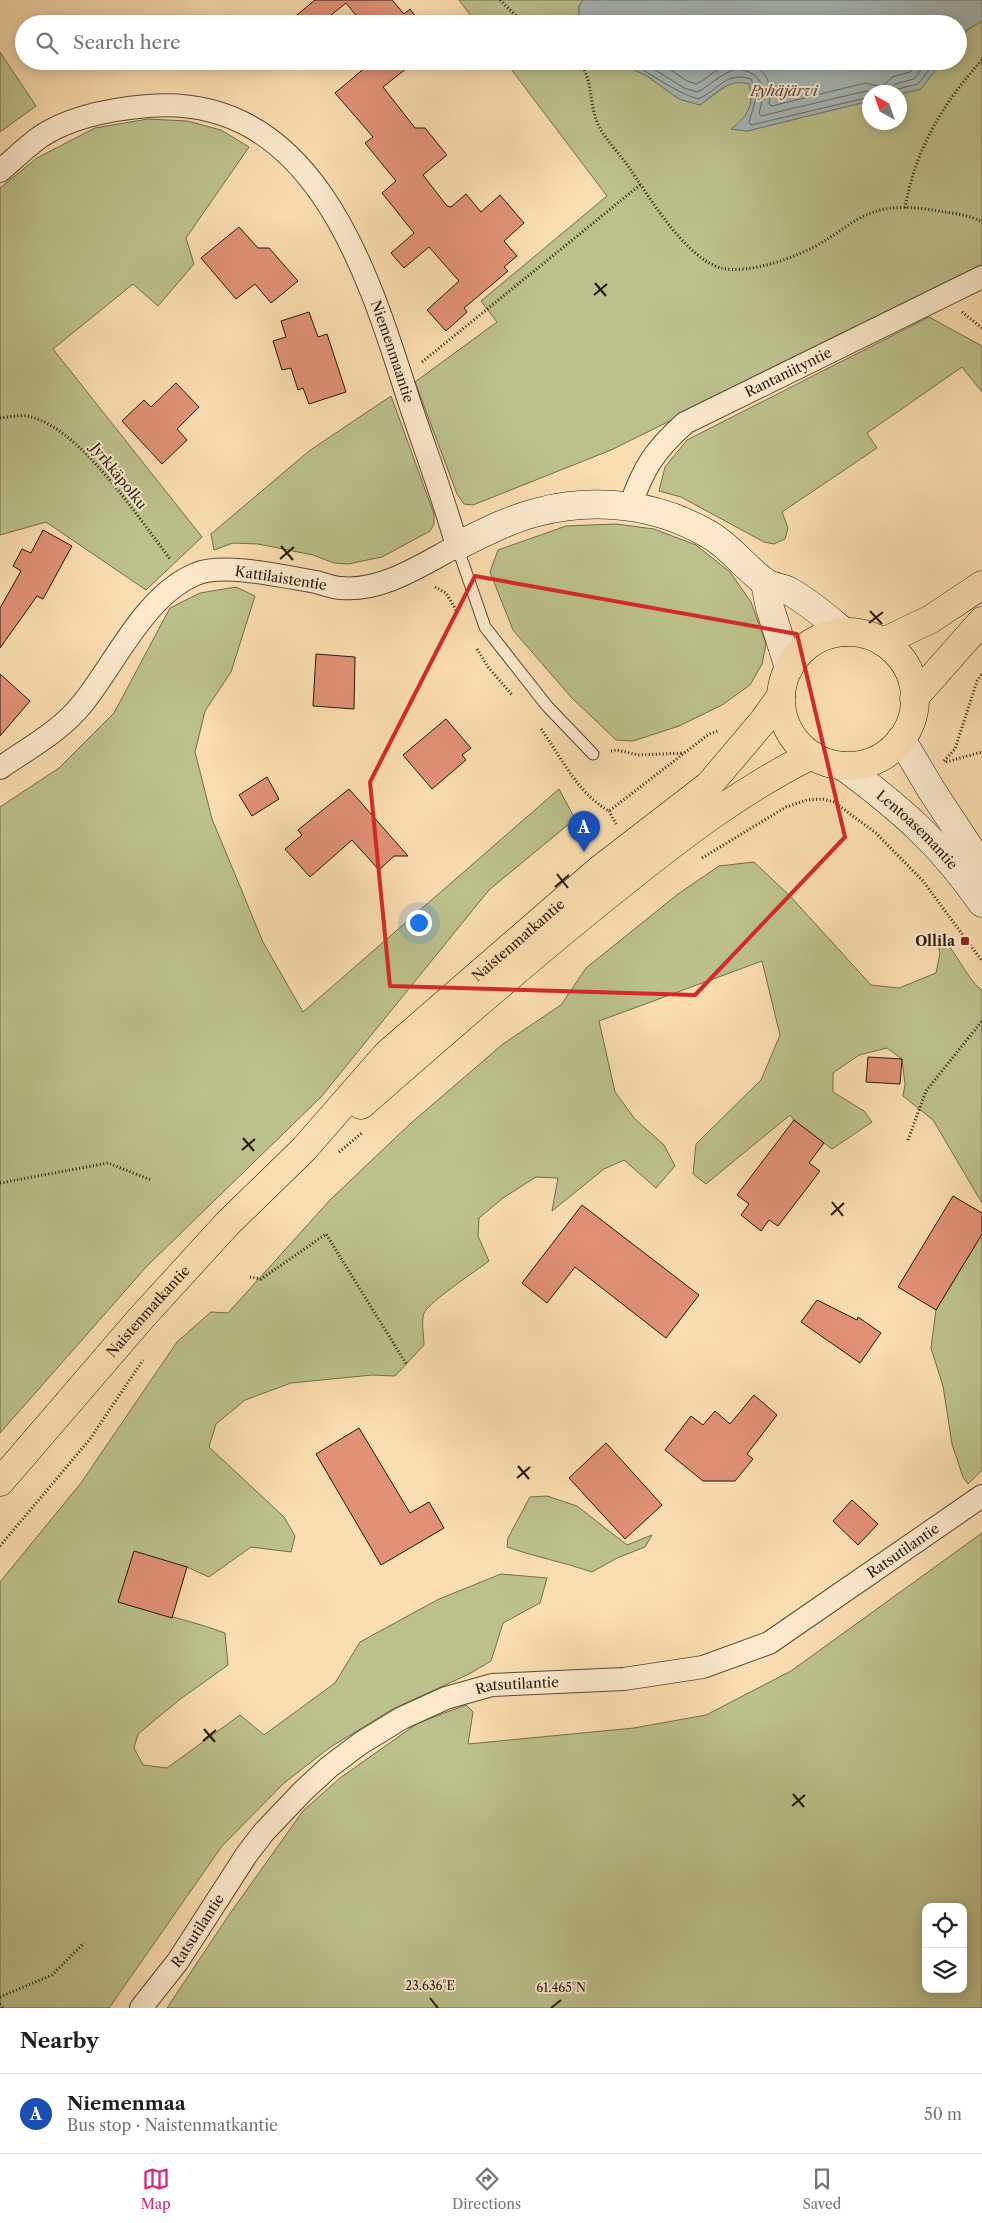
<!DOCTYPE html>
<meta charset="utf-8">
<style>
body{margin:0;font-family:"Libre Caslon Text",serif;background:#f2f2f2;color:#202124}
.controls{position:absolute;right:15px;bottom:15px;display:grid;overflow:hidden;border-radius:10px;box-shadow:0 2px 12px #0003}
.controls button{width:45px;height:45px;display:grid;place-items:center;padding:0;border:0;border-bottom:1px solid #e0e0e0;background:#fff;color:#202124;font:25px sans-serif}
.compass{position:absolute;left:862px;top:85px;width:45px;height:45px;border-radius:50%;background:#fff;box-shadow:0 2px 12px #0003;rotate:320deg}
.you{position:absolute;left:418px;top:922px;width:18px;height:18px;margin:-12px;border:4px solid #fff;border-radius:50%;background:#1a73e8;box-shadow:0 0 0 8px #1a73e833}
.badge{display:grid;place-items:center;width:32px;height:32px;border-radius:50%;background:#db2777;color:#fff;font-size:16px;font-weight:700}
.pin{position:absolute;translate:-50% -41px;filter:drop-shadow(0 1px 2px #0008)}
.pin::after{content:'';position:absolute;top:26px;width:18px;height:15px;background:inherit;clip-path:polygon(0 0,100% 0,50% 100%)}
.list{margin:0;padding:0;list-style:none}
h2{display:flex;justify-content:space-between;align-items:center;height:65px;margin:0;padding:0 20px;font-size:21px}
h2 small{font-size:16px;font-weight:400;color:#757577}
.list li{display:grid;grid-template-columns:32px 1fr auto;gap:15px;align-items:center;box-sizing:border-box;height:80px;padding:0 20px;border-top:1px solid #e0e0e0}
.list b{display:block;font-size:19px;white-space:nowrap}
.list p{margin:0;font-size:16px;white-space:nowrap;color:#757577}
.list em{font-size:16px;font-style:normal;color:#757577}
.icon{flex:none;width:28px;height:28px;fill:none;stroke:currentColor;stroke-width:2;stroke-linecap:round;stroke-linejoin:round}
.map{position:relative;flex:none;width:982px;height:2008px;overflow:hidden}
.search{position:absolute;background:#fff;box-shadow:0 2px 12px #0003;left:15px;right:15px;top:15px;height:55px;display:flex;align-items:center;gap:12px;box-sizing:border-box;padding:0 18px;border-radius:28px;color:#757577;font-size:19px}
.sheet{height:145px;background:#fff}
nav{display:flex;justify-content:space-around;align-items:center;box-sizing:border-box;height:70px;border-top:1px solid #e0e0e0;background:#fff;font-size:14px;color:#757577}
nav a{display:grid;justify-items:center;gap:2px}
nav .on{color:#db2777}
.map>svg:first-child{display:block}
.green{fill:#bcc18c;stroke:#706c4c;fill-rule:evenodd}
.water{fill:#a5b8b8;stroke:#717873}
.lines{fill:none;stroke-linecap:round;stroke-linejoin:round}
.shore{stroke:#646862;stroke-width:1}
.building{fill:#e19176;stroke:#23170c}
.lane-casing{stroke:#594835;stroke-width:13}
.street-casing{stroke:#594835;stroke-width:24}
.secondary-casing{stroke:#23170c;stroke-width:29}
.primary-casing{stroke:#23170c;stroke-width:29}
.path{stroke:#23170c;stroke-width:3;stroke-dasharray:1 2.5;stroke-linecap:butt}
.lane{stroke:#fce9cc;stroke-width:11}
.street{stroke:#fce9cc;stroke-width:22}
.secondary{stroke:#fce9cc;stroke-width:28}
.primary{stroke:#faddb0;stroke-width:28}
.marked{fill:none;stroke:#d62828;stroke-width:4;stroke-linejoin:round}
.ticks{fill:none;stroke:#23170c;stroke-width:2}
.poi-dot{fill:#8f2418;stroke:#fce9cc;stroke-width:2}
.labels{text-anchor:middle;stroke-width:4;stroke-linejoin:round;paint-order:stroke}
.street-label{font-size:14px;fill:#23170c;stroke:#fce9cc}
.poi-label{font-size:14px;font-weight:bold;fill:#23170c;stroke:#fce9cc;text-anchor:end}
.water-label{font-size:15px;font-style:italic;fill:#504f48;stroke:#fce9cc}
.ticks-label{font-size:12px;text-anchor:middle;fill:#23170c;stroke:#fce9cc;stroke-width:4;stroke-linejoin:round;paint-order:stroke}
</style>
<div class="map">
<svg width="982" height="2008" viewBox="0 0 982 2008">
<rect width="100%" height="100%" fill="#faddb0"/>
<filter id="stains"><feTurbulence type="fractalNoise" baseFrequency=".004" numOctaves="4"/><feColorMatrix values="0 0 0 0 .2 0 0 0 0 .09 0 0 0 0 .02 0 0 0 .5 -.17"/></filter>
<radialGradient id="worn" r=".72"><stop offset=".6" stop-color="#630" stop-opacity="0"/><stop offset="1" stop-color="#630" stop-opacity=".3"/></radialGradient>
<path class="green" d="M 459,0 L 583,0 L 579,6 L 579,24 L 477,24 Z
M 982,21 L 982,267 L 611,450 L 473,505 L 464,504 L 457,494 L 415,382 L 497,322 L 481,301 L 607,196 L 505,61 L 616,61 L 647,76 L 679,99 L 700,105 L 726,86 L 738,81 L 749,84 C 752,95 752,110 744,119 C 741,123 735,126 732,129 L 747,131 L 869,101 L 870,122 L 900,122 L 900,94 L 921,89 L 942,61 L 958,61 C 958,37 961,33 982,21 Z
M 0,52 L 36,106 L 0,132 Z
M 148,119 L 187,121 L 221,130 L 249,147 L 186,238 L 194,264 L 158,306 L 133,284 L 53,349 L 202,537 L 146,590 L 46,522 L 0,535 L 0,188 L 37,158 L 95,128 Z
M 929,317 L 982,346 L 982,392 L 962,367 L 867,433 L 877,448 L 782,512 L 788,528 L 785,539 L 774,544 L 764,542 L 681,497 L 659,491 L 665,467 L 687,440 Z
M 391,396 L 434,514 L 434,524 L 430,531 L 382,557 L 348,564 L 334,563 L 313,555 L 258,544 L 233,543 L 214,550 L 211,534 L 309,451 Z
M 616,524 L 654,529 L 696,545 L 730,572 L 751,602 L 766,644 L 762,664 L 750,685 L 722,705 L 679,726 L 633,741 L 616,740 L 571,697 L 513,630 L 490,572 L 498,550 L 566,526 Z
M 236,587 L 255,596 L 231,672 L 205,711 L 195,752 L 212,819 L 263,942 L 303,1012 L 559,789 L 575,819 L 489,890 L 321,1097 L 147,1266 L 0,1433 L 0,807 L 59,768 L 114,713 L 170,608 L 200,593 Z
M 754,862 L 790,896 L 871,985 L 899,988 L 936,973 L 940,953 L 935,931 C 955,947 963,974 982,991 L 982,1203 L 933,1120 L 903,1096 L 905,1085 L 902,1059 L 887,1048 L 859,1055 L 833,1073 L 833,1092 L 864,1111 L 872,1122 L 832,1149 L 794,1120 L 790,1115 L 706,1184 L 693,1174 L 696,1144 L 761,1080 L 780,1035 L 762,961 L 599,1021 L 615,1092 L 635,1119 L 664,1145 L 675,1166 L 656,1188 L 624,1160 L 604,1169 L 552,1211 L 558,1178 L 536,1177 L 503,1198 L 479,1218 L 478,1236 L 489,1261 C 476,1271 430,1301 424,1313 C 421,1322 424,1336 424,1345 L 395,1376 L 372,1375 L 291,1383 L 245,1400 L 216,1424 L 209,1447 L 284,1517 L 295,1536 L 291,1552 L 251,1547 L 209,1577 L 187,1567 L 134,1552 L 119,1602 C 154,1613 190,1620 225,1633 L 228,1665 L 179,1700 L 138,1734 L 134,1748 L 143,1765 L 167,1768 L 240,1715 L 264,1735 L 335,1683 L 360,1642 L 439,1599 L 501,1574 L 547,1578 L 540,1603 L 503,1623 L 491,1661 L 469,1674 L 393,1709 L 329,1748 L 283,1784 L 222,1846 L 109,2008 L 0,2008 L 0,1582 L 81,1483 L 177,1342 L 211,1312 L 228,1313 L 330,1200 L 411,1123 L 503,1044 L 561,1005 L 586,968 L 678,894 L 719,866 Z
M 982,1234 L 982,1470 L 968,1484 L 963,1477 L 952,1444 L 943,1386 L 931,1348 L 936,1310 Z
M 547,1496 L 577,1506 L 627,1545 L 652,1535 L 645,1547 L 617,1558 L 592,1572 C 564,1562 535,1557 507,1547 L 508,1538 L 530,1497 Z
M 982,1533 L 982,2008 L 167,2008 L 229,1915 L 303,1811 L 340,1778 L 418,1723 L 466,1705 L 473,1712 L 468,1744 L 634,1728 L 706,1715 L 791,1671 ZM 926,1907 L 963,1907 L 963,1989 L 926,1989 Z"/>
<path class="water" d="M 583,0 L 982,0 L 982,21 L 968,29 L 958,41 L 958,24 L 579,24 L 579,6 Z
M 616,61 L 942,61 L 921,89 L 900,94 L 870,92 L 869,101 L 747,131 L 731,129 C 747,117 755,105 749,84 C 728,78 717,93 700,105 L 679,99 L 647,76 Z"/>
<g class="lines">
<path class="shore" d="M 627,61 C 651,73 672,91 698,99 C 719,90 725,71 751,79 L 757,95 L 749,122 L 751,125 L 870,97
M 641,61 L 684,88 L 697,92 C 710,86 720,74 734,70 C 738,69 742,70 746,71 C 766,77 764,96 759,113 L 761,116 L 866,91 L 875,92
M 658,61 L 687,81 L 696,84 C 709,78 718,66 733,63 C 738,61 743,63 748,64 C 768,69 772,85 769,104 L 772,106 L 865,83 L 882,87 L 892,77 L 910,72 L 919,61
M 888,92 L 895,84 L 914,79 L 928,61
M 895,92 L 898,89 L 918,84 L 936,61"/>
</g>
<path class="building" d="M 315,0 L 392,0 L 404,14 L 410,9 L 421,24 L 363,24 L 346,3 L 320,24 L 286,24 Z
M 373,61 L 416,61 L 383,87 L 415,128 L 425,128 L 447,155 L 423,175 L 447,206 L 451,207 L 466,194 L 481,212 L 500,195 L 524,223 L 504,241 L 517,256 L 504,267 L 508,271 L 464,308 L 467,312 L 446,331 L 427,310 L 459,281 L 429,247 L 404,268 L 391,253 L 414,233 L 382,193 L 396,181 L 365,143 L 373,137 L 335,93 Z
M 239,227 L 258,248 L 269,248 L 298,281 L 271,303 L 255,284 L 236,299 L 201,258 Z
M 309,312 L 318,337 L 327,334 L 346,392 L 309,404 L 303,388 L 298,390 L 291,368 L 282,370 L 273,341 L 286,337 L 281,321 Z
M 176,383 L 199,407 L 177,429 L 187,440 L 162,464 L 122,421 L 144,400 L 151,407 Z
M 43,530 L 72,546 L 43,599 L 37,596 L 0,648 L 0,608 L 21,571 L 13,566 L 22,549 L 31,553 Z
M 316,654 L 355,657 L 354,709 L 313,706 Z
M 0,674 L 30,701 L 0,736 Z
M 446,719 L 471,748 L 462,755 L 466,760 L 432,789 L 403,755 Z
M 267,777 L 279,799 L 252,816 L 239,795 Z
M 349,789 L 408,856 L 394,856 L 379,870 L 352,840 L 310,877 L 285,849 L 302,835 L 298,830 Z
M 868,1057 L 902,1059 L 900,1084 L 866,1082 Z
M 794,1120 L 824,1143 L 809,1163 L 820,1171 L 778,1226 L 769,1220 L 761,1231 L 741,1215 L 749,1204 L 737,1195 Z
M 953,1196 L 982,1213 L 982,1234 L 936,1310 L 898,1287 Z
M 582,1205 L 699,1295 L 666,1338 L 575,1267 L 547,1303 L 522,1283 Z
M 817,1300 L 857,1320 L 858,1317 L 881,1333 L 860,1363 L 801,1322 Z
M 754,1395 L 777,1415 L 747,1454 L 753,1459 L 735,1481 L 703,1481 L 665,1450 L 691,1416 L 703,1425 L 715,1411 L 730,1424 Z
M 359,1428 L 410,1513 L 429,1502 L 444,1528 L 381,1565 L 316,1454 Z
M 606,1443 L 662,1505 L 625,1539 L 569,1478 Z
M 852,1500 L 878,1524 L 858,1545 L 833,1521 Z
M 134,1551 L 187,1567 L 172,1618 L 118,1602 Z"/>
<g class="lines">
<defs>
<path id="lane" d="M 457,546 L 485,627 L 547,706 L 593,754"/>
<g id="street">
<path id="s1" d="M 0,171 C 13,160 26,147 40,137 C 71,116 112,109 148,106 C 314,92 368,273 408,398 C 424,447 443,496 457,546 C 423,564 382,592 341,588 C 333,588 324,584 316,582 C 286,577 223,562 196,574 C 145,595 116,662 83,703 C 61,731 29,748 0,768"/>
<path id="s2" d="M 630,506 C 644,467 654,451 685,423 L 982,277"/>
<path id="s3" d="M 141,2008 L 178,1961 L 247,1854 L 264,1832 L 303,1791 L 329,1767 L 361,1743 L 402,1718 L 446,1698 L 492,1685 L 624,1679 L 703,1667 L 769,1643 L 982,1496"/>
</g>
<g id="secondary">
<path d="M 457,546 C 483,533 510,519 538,512 C 596,497 658,504 710,535 C 732,548 745,568 765,582 C 771,587 782,587 789,591 C 809,602 827,618 844,632"/>
<path d="M 765,583 L 770,608 L 789,668"/>
<path d="M 901,739 L 932,791 L 982,867"/>
<path id="s4" d="M 843,766 C 901,809 940,843 982,903"/>
</g>
<g id="primary">
<circle cx="848" cy="699" r="67"/>
<path d="M 883,642 L 931,619 L 982,585"/>
<path d="M 914,698 L 982,621"/>
<path d="M 361,1105 C 446,1031 530,957 618,887 C 679,838 741,790 812,755"/>
<path id="s5" d="M 0,1482 L 142,1317 L 227,1224 L 304,1149 L 387,1054 L 599,870 L 709,785 L 764,720 L 781,696"/>
</g>
</defs>
<use href="#lane" class="lane-casing"/>
<use href="#street" class="street-casing"/>
<use href="#secondary" class="secondary-casing"/>
<use href="#primary" class="primary-casing"/>
<path class="path" d="M 500,0 L 524,24
M 579,61 C 593,79 589,102 597,122 C 604,138 618,152 628,166 C 648,195 685,258 721,268 C 750,275 801,256 826,240 C 841,231 854,219 871,213 C 891,205 917,207 938,211 C 953,213 970,215 982,222
M 905,208 C 915,150 943,103 982,60
M 962,312 L 982,328
M 422,362 L 640,185
M 0,418 C 9,417 22,414 31,417 C 82,430 138,518 171,560
M 435,587 L 446,593 L 459,615
M 477,649 L 488,667 L 513,696
M 541,729 C 562,758 577,793 609,811 L 709,734 L 718,731
M 611,751 L 617,750 L 638,755 L 684,753
M 944,761 L 955,749 L 977,681 L 982,674
M 946,762 L 982,752
M 609,811 L 616,824
M 702,858 L 786,807 L 807,800 L 823,799 L 834,802 L 876,833 L 923,881 L 982,961
M 908,1140 L 926,1091 L 982,1021
M 339,1152 L 363,1132
M 0,1183 L 108,1163 L 151,1180
M 250,1277 L 261,1279 L 326,1234 L 407,1365
M 0,1546 L 90,1439 L 143,1360
M 0,1997 L 52,1975 L 84,1943
M 0,2004 L 3,2008"/>
<use href="#lane" class="lane"/>
<use href="#street" class="street"/>
<use href="#secondary" class="secondary"/>
<use href="#primary" class="primary"/>
</g>
<path class="marked" d="M 475,576 L 797,634 L 845,837 L 695,995 L 390,986 L 370,782 Z"/>
<path class="ticks" d="M 595,283 L 606,296M 594,295 L 607,284M 281,546 L 293,560M 280,559 L 294,547M 870,611 L 882,624M 869,623 L 883,612M 557,874 L 568,888M 555,887 L 569,875M 243,1138 L 254,1151M 242,1150 L 255,1139M 832,1202 L 843,1216M 831,1215 L 844,1203M 518,1466 L 529,1479M 517,1478 L 530,1467M 204,1729 L 215,1742M 203,1741 L 216,1730M 793,1794 L 804,1807M 792,1806 L 805,1795M 430,1998 L 438,2008M 551,2008 L 561,2000"/>
<rect class="poi-dot" x="960" y="936" width="10" height="10" rx="2.5"/>
<g class="labels">
<g class="street-label">
<text dy="5" stroke="none"><textPath href="#s1" startOffset="544">Niemenmaantie</textPath></text>
<text dy="5" stroke="none"><textPath href="#s2" startOffset="216">Rantaniityntie</textPath></text>
<text transform="translate(119 476) rotate(51)" y="5">Jyrkkäpolku</text>
<text transform="translate(281 578) rotate(9)" y="5">Kattilaistentie</text>
<text dy="5" stroke="none"><textPath href="#s4" startOffset="98">Lentoasemantie</textPath></text>
<text dy="5" stroke="none"><textPath href="#s5" startOffset="751">Naistenmatkantie</textPath></text>
<text dy="5" stroke="none"><textPath href="#s5" startOffset="226">Naistenmatkantie</textPath></text>
<text dy="5" stroke="none"><textPath href="#s3" startOffset="936">Ratsutilantie</textPath></text>
<text dy="5" stroke="none"><textPath href="#s3" startOffset="516">Ratsutilantie</textPath></text>
<text dy="5" stroke="none"><textPath href="#s3" startOffset="96">Ratsutilantie</textPath></text>
</g>
<g class="poi-label">
<text x="955" y="946">Ollila</text>
</g>
<g class="water-label">
<text x="784" y="96">Pyhäjärvi</text>
</g>
</g>
<g class="ticks-label">
<text x="430" y="1990">23.636°E</text>
<text x="561" y="1992">61.465°N</text>
</g>
<rect width="100%" height="100%" filter="url(#stains)"/>
<rect width="100%" height="100%" fill="url(#worn)"/>
</svg>
<div class="controls">
<button><svg class="icon" aria-label="locate" viewBox="0 0 24 24"><circle cx="12" cy="12" r="6"/><path d="M12 2v4M12 18v4M2 12h4M18 12h4"/></svg></button>
<button><svg class="icon" aria-label="layers" viewBox="0 0 24 24"><path d="M12 4l9 5-9 5-9-5zM3 14l9 5 9-5"/></svg></button>
</div>
<svg class="compass" viewBox="-18 -18 36 36"><path d="M0-13l5 13h-10z" fill="#e53935"/><path d="M0 13l5-13h-10z" fill="#757577"/></svg>
<div class="you"></div>
<div class="pin badge" style="left:584px;top:852px;background:#1a4fb4">A</div>
<div class="search"><svg class="icon" aria-label="search" viewBox="0 0 24 24"><circle cx="10" cy="10" r="6"/><path d="M15 15l6 6"/></svg>Search here</div>
</div>
<section class="sheet">
<h2>Nearby<small></small></h2>
<ul class="list">
<li><span class="badge" style="background:#1a4fb4">A</span><div><b>Niemenmaa</b><p>Bus stop · Naistenmatkantie</p></div><em>50 m</em></li>
</ul>
</section>
<nav>
<a class="on"><svg class="icon" aria-label="map" viewBox="0 0 24 24"><path d="M3 6l6-2 6 2 6-2v14l-6 2-6-2-6 2zM9 4v14M15 6v14"/></svg>Map</a>
<a><svg class="icon" aria-label="directions" viewBox="0 0 24 24"><path d="M12 3l9 9-9 9-9-9zM9 14v-3h6M13 9l2 2-2 2"/></svg>Directions</a>
<a><svg class="icon" aria-label="saved" viewBox="0 0 24 24"><path d="M7 4h10v16l-5-4-5 4z"/></svg>Saved</a>
</nav>
